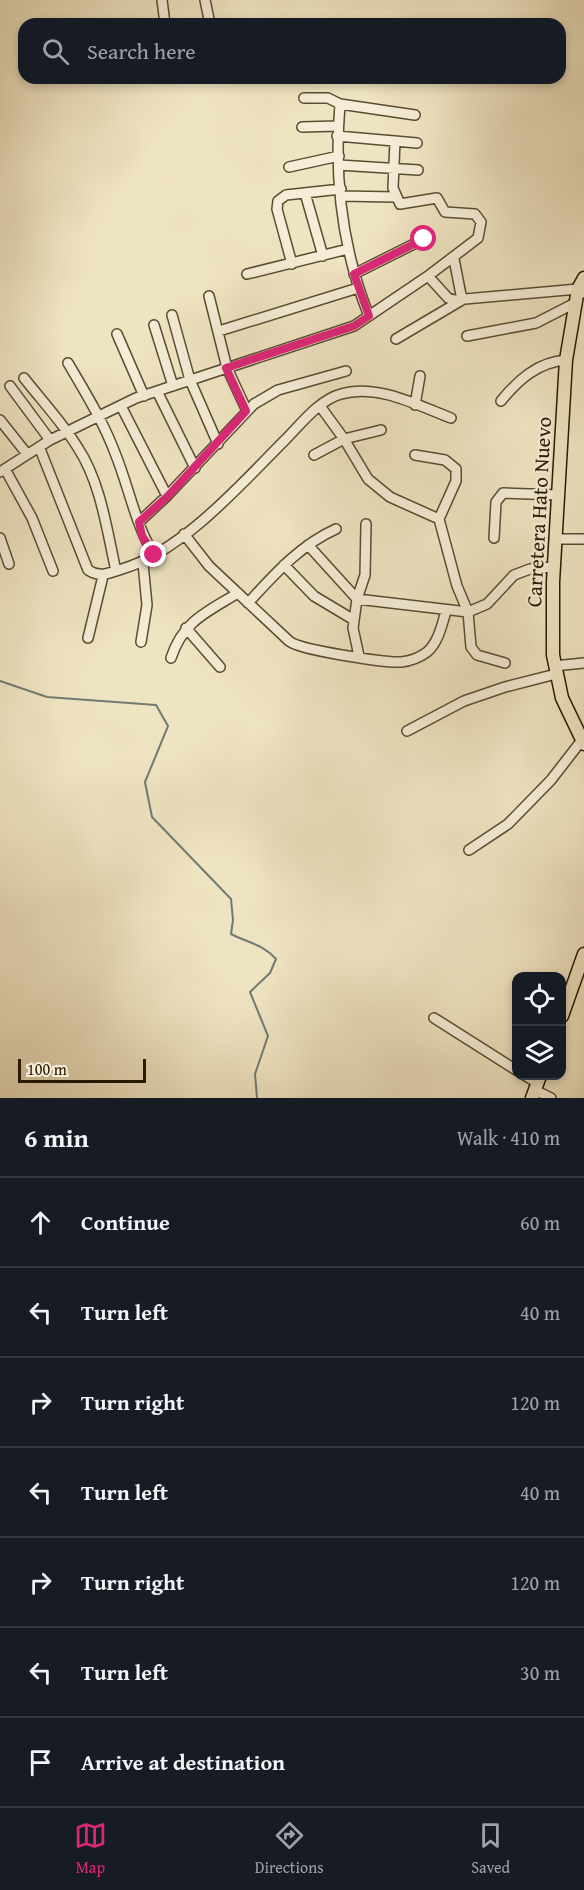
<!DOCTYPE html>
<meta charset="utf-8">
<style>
body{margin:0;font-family:"Gentium Book Plus",serif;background:#242831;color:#f1f3f6}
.controls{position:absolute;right:18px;bottom:18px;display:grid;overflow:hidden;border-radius:12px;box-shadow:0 3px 9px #0003}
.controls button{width:54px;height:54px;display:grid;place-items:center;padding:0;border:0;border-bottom:2px solid #363941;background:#171b24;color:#f1f3f6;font:30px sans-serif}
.scale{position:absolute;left:18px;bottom:15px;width:128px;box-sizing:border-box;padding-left:6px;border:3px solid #291901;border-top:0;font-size:16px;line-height:21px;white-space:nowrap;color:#291901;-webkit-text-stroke:4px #f5edd7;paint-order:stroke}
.stop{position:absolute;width:18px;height:18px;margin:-14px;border:4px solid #db2777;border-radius:50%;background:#fff}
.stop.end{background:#db2777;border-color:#fff;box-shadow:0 2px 6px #0008}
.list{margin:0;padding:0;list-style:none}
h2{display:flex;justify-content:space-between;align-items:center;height:78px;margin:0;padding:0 24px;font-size:26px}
h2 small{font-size:20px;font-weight:400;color:#9ea1a6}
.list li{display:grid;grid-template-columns:39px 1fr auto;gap:18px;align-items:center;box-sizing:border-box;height:90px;padding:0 24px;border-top:2px solid #363941}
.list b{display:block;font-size:22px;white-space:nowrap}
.list em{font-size:20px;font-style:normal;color:#9ea1a6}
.icon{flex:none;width:33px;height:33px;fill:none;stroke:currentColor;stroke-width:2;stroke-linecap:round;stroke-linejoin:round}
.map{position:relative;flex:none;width:584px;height:1098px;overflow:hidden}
.search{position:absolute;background:#171b24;box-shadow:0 3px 9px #0003;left:18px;right:18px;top:18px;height:66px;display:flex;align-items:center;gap:15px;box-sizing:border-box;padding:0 21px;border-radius:18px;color:#9ea1a6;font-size:22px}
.sheet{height:708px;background:#171b24}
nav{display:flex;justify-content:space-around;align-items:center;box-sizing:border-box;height:84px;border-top:2px solid #363941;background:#171b24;font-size:16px;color:#9ea1a6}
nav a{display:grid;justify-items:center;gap:3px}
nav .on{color:#db2777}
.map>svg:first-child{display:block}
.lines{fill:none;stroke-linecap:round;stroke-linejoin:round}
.stream{stroke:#707b72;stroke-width:2}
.minor-casing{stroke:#5a4c31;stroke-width:12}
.major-casing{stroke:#291901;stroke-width:15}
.minor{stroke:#f5edd7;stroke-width:9}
.major{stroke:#efe4c2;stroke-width:12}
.route{stroke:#db2777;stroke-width:8}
.labels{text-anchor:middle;stroke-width:4.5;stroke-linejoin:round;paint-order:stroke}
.street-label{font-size:21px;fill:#291901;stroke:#f5edd7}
</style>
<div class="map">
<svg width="584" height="1098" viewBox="0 0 584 1098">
<rect width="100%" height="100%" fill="#efe4c2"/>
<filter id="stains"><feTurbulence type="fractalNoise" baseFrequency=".00333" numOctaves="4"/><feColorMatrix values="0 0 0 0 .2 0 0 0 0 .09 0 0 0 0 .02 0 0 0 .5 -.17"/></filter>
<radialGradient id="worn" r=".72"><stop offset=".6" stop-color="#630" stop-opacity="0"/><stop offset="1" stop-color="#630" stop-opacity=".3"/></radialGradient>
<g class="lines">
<path class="stream" d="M 0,681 L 47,697 L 156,705 L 168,726 L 145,782 L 152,817 L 231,899 L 233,920 L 231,934 C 248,943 263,944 276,959 L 270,973 L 250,992 L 268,1036 L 255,1074 L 257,1098"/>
<defs>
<path id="minor" d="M 162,0 L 165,24
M 205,0 L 210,24
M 304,98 L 328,98 L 340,104
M 302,127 L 338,126
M 337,136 L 417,143
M 395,141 L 393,188 L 400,204 L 437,198 L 445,212 L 475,214 L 481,222 L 478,238 L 428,276
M 339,165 L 418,170
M 289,167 L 339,156
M 305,193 L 323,256
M 341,196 L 395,197
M 292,264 L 277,209 L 278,201 L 286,195 L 341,189
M 247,274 L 348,249
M 354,274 L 424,239
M 209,296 L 227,368 L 247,411
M 172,315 L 190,380 L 218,444
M 369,316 C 342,249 334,175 340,104 L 415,115
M 154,325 L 173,386
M 219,331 L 358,288
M 117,334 L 144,396
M 467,336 L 536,323 L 575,303
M 396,339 L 462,300 L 454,259
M 68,363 C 85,392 103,421 115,453 C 129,487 135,524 154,555
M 24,378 C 42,401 63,423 78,448 C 101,483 107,531 116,571
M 10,386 L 50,440
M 157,391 L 195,468
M 501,401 C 518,380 538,362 566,360
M 415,405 L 420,376
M 121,406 L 167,496
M 320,406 L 344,439 L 368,479 L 390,497 L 439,519
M 0,420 L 27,454
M 40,449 L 88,570 C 100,578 109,573 122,569 C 183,551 241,484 285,440 C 301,424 319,400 341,394 C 377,383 419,406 451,418
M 314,455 L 344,439 L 381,430
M 415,455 L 445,460 L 456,469 L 456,481 L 439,519 L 457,586 L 468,612 L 471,647 L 477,655 L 505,663
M 5,469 L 32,518 L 53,571
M 0,472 L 50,440 L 136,398 L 354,326 L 428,276 L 448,298 L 454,300 L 578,289 L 584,293
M 139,522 L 167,496 L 254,404 L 278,390 L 346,371
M 184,534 L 209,566 L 289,641 C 299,650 386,663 401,662 C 411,661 419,658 427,652 C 438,643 442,625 446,611
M 0,538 L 9,564
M 494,538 L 496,502 L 503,493 L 559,495
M 556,539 L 584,539
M 308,545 L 357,599 L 365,575 L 366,524
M 284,565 L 314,596 L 354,620
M 248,603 C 274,575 300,545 336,529
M 186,628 L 220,667
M 88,638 L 103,576
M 141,642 L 147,605 L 143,563
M 359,656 L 353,628 L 357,599 L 468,612 L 487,604 L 514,575 L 530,569 L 554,567
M 171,658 C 183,621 207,612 238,593
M 554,666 L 584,663
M 407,731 L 464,701 L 505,687 L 556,674
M 469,850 L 508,824 L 551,780 L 582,740
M 434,1018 L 516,1070
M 526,1076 L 538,1083
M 535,1090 L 551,1098"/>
<path id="major" d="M 584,278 L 578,289 L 566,360 L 553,582 L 553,655 L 562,698 L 584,744
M 562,1016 L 584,954
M 532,1098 L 540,1076"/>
</defs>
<use href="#minor" class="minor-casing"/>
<use href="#major" class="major-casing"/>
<use href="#minor" class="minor"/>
<use href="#major" class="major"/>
</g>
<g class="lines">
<path class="route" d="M 154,555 L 142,536 L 139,522 L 168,496 L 246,411 L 226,368 L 354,326 L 369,316 L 354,274 L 424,239"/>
</g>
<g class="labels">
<g class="street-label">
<text transform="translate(539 512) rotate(-87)" y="7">Carretera Hato Nuevo</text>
</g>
</g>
<rect width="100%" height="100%" filter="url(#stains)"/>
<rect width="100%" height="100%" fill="url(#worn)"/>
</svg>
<div class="controls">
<button><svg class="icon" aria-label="locate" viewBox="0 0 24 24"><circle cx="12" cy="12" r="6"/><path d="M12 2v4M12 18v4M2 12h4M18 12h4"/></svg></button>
<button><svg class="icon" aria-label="layers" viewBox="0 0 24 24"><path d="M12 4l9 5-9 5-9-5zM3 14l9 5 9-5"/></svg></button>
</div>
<div class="scale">100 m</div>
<div class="stop" style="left:424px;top:239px"></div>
<div class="stop end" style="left:154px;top:555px"></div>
<div class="search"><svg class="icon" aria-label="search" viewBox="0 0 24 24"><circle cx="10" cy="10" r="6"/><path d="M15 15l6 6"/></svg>Search here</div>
</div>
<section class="sheet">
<h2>6 min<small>Walk · 410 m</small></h2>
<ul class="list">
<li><svg class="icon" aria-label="ahead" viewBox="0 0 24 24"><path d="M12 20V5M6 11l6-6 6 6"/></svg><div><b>Continue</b></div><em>60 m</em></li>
<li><svg class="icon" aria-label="left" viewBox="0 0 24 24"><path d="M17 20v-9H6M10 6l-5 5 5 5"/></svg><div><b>Turn left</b></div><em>40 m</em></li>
<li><svg class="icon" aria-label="right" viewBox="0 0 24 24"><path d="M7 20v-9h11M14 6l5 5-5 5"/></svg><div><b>Turn right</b></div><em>120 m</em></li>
<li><svg class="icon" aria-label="left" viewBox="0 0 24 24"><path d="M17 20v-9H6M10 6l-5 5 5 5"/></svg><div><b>Turn left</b></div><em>40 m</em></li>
<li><svg class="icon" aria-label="right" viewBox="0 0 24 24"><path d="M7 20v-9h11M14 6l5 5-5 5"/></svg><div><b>Turn right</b></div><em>120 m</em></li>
<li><svg class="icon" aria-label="left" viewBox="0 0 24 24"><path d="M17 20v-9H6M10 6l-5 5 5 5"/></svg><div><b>Turn left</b></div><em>30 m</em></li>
<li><svg class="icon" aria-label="arrive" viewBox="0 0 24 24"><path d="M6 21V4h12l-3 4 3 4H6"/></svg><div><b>Arrive at destination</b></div></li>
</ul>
</section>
<nav>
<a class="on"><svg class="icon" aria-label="map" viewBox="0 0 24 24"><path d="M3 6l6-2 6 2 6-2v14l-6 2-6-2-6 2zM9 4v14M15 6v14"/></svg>Map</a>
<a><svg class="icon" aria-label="directions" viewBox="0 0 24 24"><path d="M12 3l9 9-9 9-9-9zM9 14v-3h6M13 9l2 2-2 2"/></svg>Directions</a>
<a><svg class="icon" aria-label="saved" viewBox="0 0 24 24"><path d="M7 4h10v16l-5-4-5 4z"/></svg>Saved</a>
</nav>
